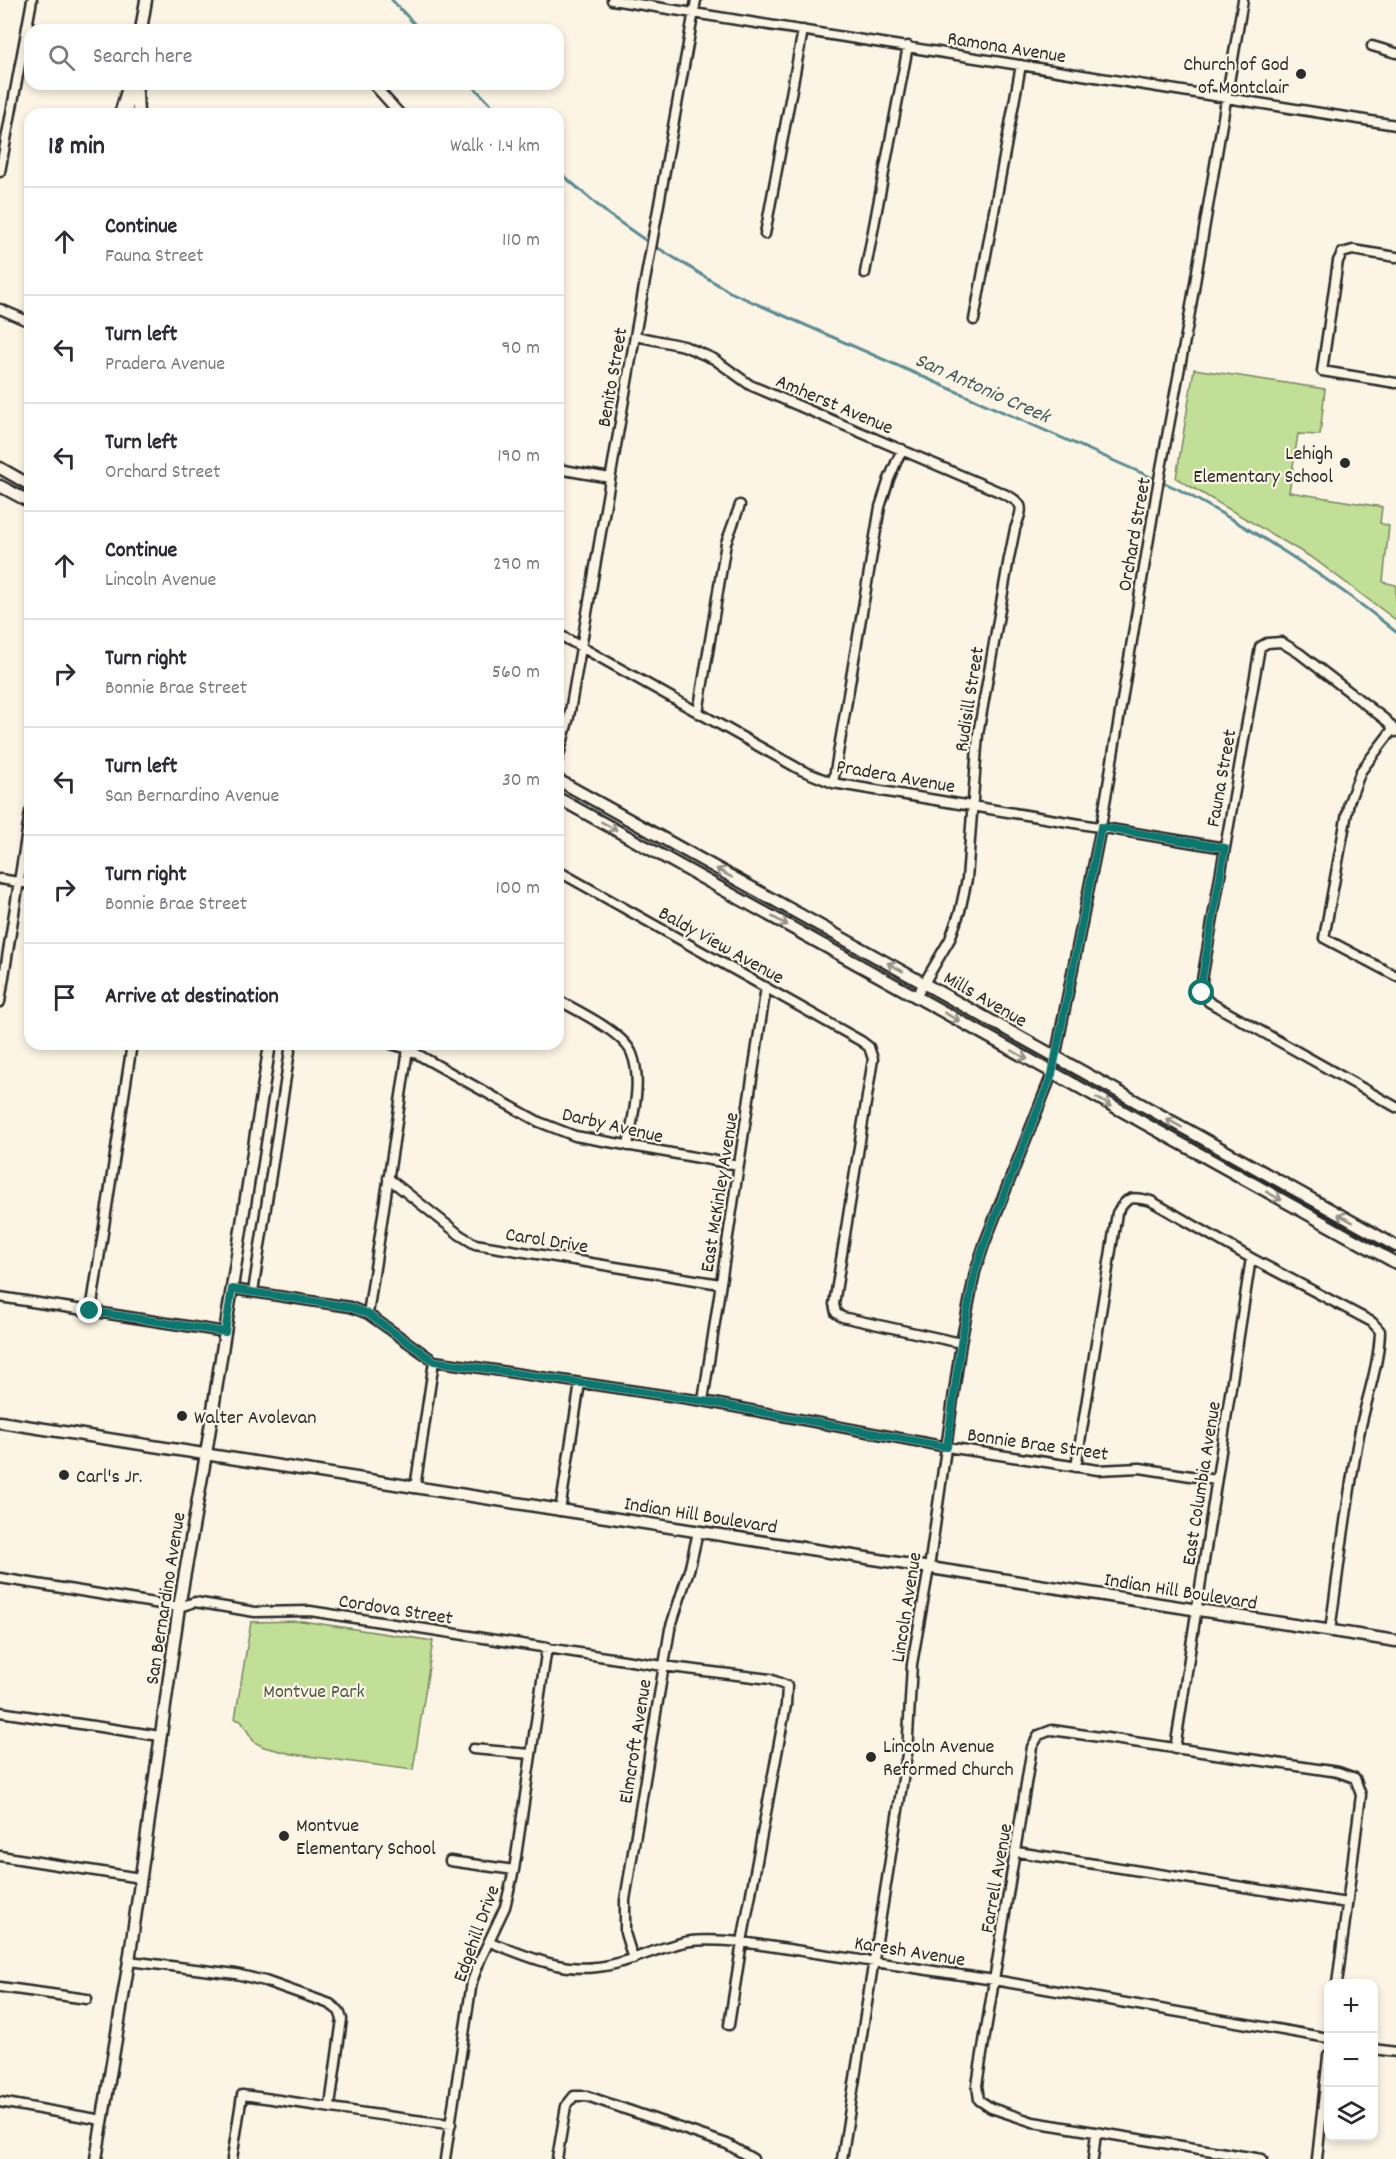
<!DOCTYPE html>
<meta charset="utf-8">
<style>
body{margin:0;font-family:Dekko,sans-serif;background:#f2f2f3;color:#2b2b33}
.controls{position:absolute;right:18px;bottom:18px;display:grid;overflow:hidden;border-radius:12px;box-shadow:0 3px 9px #0003}
.controls button{width:54px;height:54px;display:grid;place-items:center;padding:0;border:0;border-bottom:2px solid #e1e1e2;background:#fff;color:#2b2b33;font:30px sans-serif}
.stop{position:absolute;width:18px;height:18px;margin:-14px;border:4px solid #0f766e;border-radius:50%;background:#fff}
.stop.end{background:#0f766e;border-color:#fff;box-shadow:0 2px 6px #0008}
.list{margin:0;padding:0;list-style:none}
h2{display:flex;justify-content:space-between;align-items:center;height:78px;margin:0;padding:0 24px;font-size:26px}
h2 small{font-size:20px;font-weight:400;color:#7c7c81}
.list li{display:grid;grid-template-columns:39px 1fr auto;gap:18px;align-items:center;box-sizing:border-box;height:108px;padding:0 24px;border-top:2px solid #e1e1e2}
.list b{display:block;font-size:22px;white-space:nowrap}
.list p{margin:0;font-size:20px;white-space:nowrap;color:#7c7c81}
.list em{font-size:20px;font-style:normal;color:#7c7c81}
.icon{flex:none;width:33px;height:33px;fill:none;stroke:currentColor;stroke-width:2;stroke-linecap:round;stroke-linejoin:round}
.map{position:relative;flex:none;width:1396px;height:2159px;overflow:hidden}
.search{position:absolute;background:#fff;box-shadow:0 3px 9px #0003;left:24px;top:24px;width:540px;height:66px;display:flex;align-items:center;gap:15px;box-sizing:border-box;padding:0 21px;border-radius:18px;color:#7c7c81;font-size:22px}
.panel{position:absolute;background:#fff;box-shadow:0 3px 9px #0003;left:24px;top:108px;width:540px;height:942px;border-radius:18px}
.map>svg:first-child{display:block}
.green{fill:#c2df97;stroke:#768561;stroke-width:1.5}
.lines{fill:none;stroke-linecap:round;stroke-linejoin:round}
.stream{stroke:#5b8a93;stroke-width:3}
.minor-casing{stroke:#2b2b2b;stroke-width:13}
.major-casing{stroke:#2b2b2b;stroke-width:15}
.minor{stroke:#fcf5e5;stroke-width:8}
.major{stroke:#fcf5e5;stroke-width:10}
.oneway{stroke:#949088}
.route{stroke:#0f766e;stroke-width:8}
.poi-dot{fill:#2b2b2b;stroke:#fcf5e5;stroke-width:2}
.labels{text-anchor:middle;stroke-width:4.5;stroke-linejoin:round;paint-order:stroke}
.street-label{font-size:20px;fill:#2b2b2b;stroke:#fcf5e5}
.poi-label{font-size:20px;fill:#2b2b2b;stroke:#fcf5e5;text-anchor:start}
.park-label{font-size:20px;fill:#515846;stroke:#fcf5e5}
.water-label{font-size:21px;font-style:italic;fill:#435a5f;stroke:#fcf5e5}
</style>
<div class="map">
<svg width="1396" height="2159" viewBox="0 0 1396 2159">
<rect width="100%" height="100%" fill="#fcf5e5"/>
<filter id="ink" filterUnits="userSpaceOnUse"><feTurbulence type="fractalNoise" baseFrequency=".0167" numOctaves="2"/><feDisplacementMap in="SourceGraphic" scale="12" xChannelSelector="R" yChannelSelector="G"/><feConvolveMatrix kernelMatrix="1 2 1 2 8 2 1 2 1" color-interpolation-filters="sRGB"/></filter>
<g filter="url(#ink)">
<path class="green" d="M 1194,369 L 1325,389 L 1320,435 L 1298,434 L 1289,492 L 1382,507 L 1380,523 L 1389,526 L 1383,582 L 1396,585 L 1396,620 L 1314,559 L 1176,478 Z
M 302,1621 L 433,1641 L 413,1770 L 292,1754 L 264,1747 L 254,1742 L 241,1721 L 235,1719 L 251,1622 Z"/>
<g class="lines">
<path class="stream" d="M 392,0 L 420,30
M 471,84 L 500,114
M 558,171 L 608,214 L 645,240 L 730,292 L 1178,489 C 1255,531 1328,576 1396,632"/>
<defs>
<path id="minor" d="M 612,0 L 1396,125
M 1372,46 L 1396,53
M 373,84 L 400,114
M 119,114 L 128,84
M 0,172 L 32,0
M 765,234 L 803,30
M 1396,257 L 1353,250 L 1342,253 L 1338,261 L 1322,371 L 1396,383
M 865,273 L 908,46
M 0,309 L 30,322
M 974,320 L 1021,65
M 635,336 L 684,346 L 714,359 L 750,385 L 1002,493 C 1026,504 1023,507 1015,529 C 1013,539 1011,549 1009,558 L 978,734 L 967,879 L 960,911 L 950,939 L 916,997
M 558,469 L 610,478
M 558,634 L 801,770 L 833,783 L 1225,848
M 698,713 L 726,543 L 740,505
M 1393,729 L 1361,771 L 1349,802 L 1324,938 L 1396,976
M 1396,732 L 1387,721 L 1299,653 L 1281,642 L 1267,643 L 1260,647 L 1202,980 L 1202,993 L 1209,1002 L 1396,1107
M 558,759 L 569,717 L 635,336 L 696,0
M 833,783 L 880,507 L 889,479 L 902,449
M 558,871 L 861,1041 L 869,1047 L 873,1059 L 834,1304 L 836,1313 L 842,1317 L 961,1343
M 0,879 L 30,884
M 558,1000 C 578,1011 624,1033 632,1054 C 643,1082 632,1118 628,1146
M 0,1002 L 30,812
M 391,1044 L 408,1049 L 539,1122 L 575,1136 L 739,1165
M 388,1178 L 460,1235 L 475,1244 L 720,1284
M 232,1289 L 350,1307 L 368,1314 L 434,1361 L 703,1401 L 947,1447 L 1098,1470 L 1140,1468 L 1216,1480
M 253,1292 L 291,1044
M 0,1297 L 225,1332
M 91,1311 L 132,1044
M 368,1314 L 408,1049
M 703,1401 L 766,987
M 1076,1467 L 1117,1213 C 1127,1196 1132,1196 1151,1201 L 1251,1258 L 1372,1322 L 1380,1331 C 1379,1367 1366,1399 1359,1435 C 1347,1499 1339,1566 1330,1631
M 415,1488 L 434,1361
M 560,1511 L 580,1383
M 0,1578 L 179,1607 L 195,1602 L 255,1612 L 310,1611 L 663,1666 L 770,1679 L 787,1686 L 786,1705 L 742,1942 L 729,2025
M 0,1712 L 160,1736
M 473,1749 L 531,1754
M 1175,1749 L 1251,1258
M 1017,1852 L 1347,1903
M 0,1856 L 140,1878
M 450,1861 L 514,1870
M 490,1942 C 524,1955 560,1972 597,1967 C 629,1964 661,1945 691,1941 C 708,1939 725,1941 742,1942 L 994,1980 L 1328,2038
M 633,1959 L 625,1933 L 625,1900 L 670,1629 L 690,1567 L 698,1532
M 129,1961 L 236,1974 L 265,1981 L 330,2004 L 339,2011 L 342,2019 L 330,2106
M 0,1987 L 87,1999
M 1374,2049 L 1396,2052
M 0,2102 L 102,2120
M 232,2159 L 242,2095 C 312,2104 381,2117 451,2124
M 445,2159 L 472,1982 L 480,1960 L 505,1907 L 514,1870 L 547,1647
M 557,2159 L 566,2106 L 574,2096 L 587,2096 L 727,2144 L 753,2159
M 842,2159 L 907,1754 L 912,1664 L 929,1568 L 961,1343 L 975,1272 L 985,1242 L 1052,1074 L 1101,827 L 1157,490 L 1188,324 L 1243,0
M 1093,2159 L 1096,2133
M 1262,2159 L 1033,2122 L 991,2108 L 979,2100 L 977,2085 L 1032,1747 L 1039,1735 L 1052,1730 L 1338,1772 L 1355,1778 L 1361,1795 L 1337,1984
M 1317,2159 L 1328,2056"/>
<path id="major" d="M 141,30 L 146,0
M 135,84 L 137,92 L 138,114
M 126,114 L 131,84
M 0,468 L 30,485
M 0,486 L 30,502
M 558,780 L 1396,1246
M 558,798 L 1396,1263
M 0,1422 L 1396,1641
M 96,2159 L 129,1961 L 179,1607 L 206,1454 L 270,1044"/>
</defs>
<use href="#minor" class="minor-casing"/>
<use href="#major" class="major-casing"/>
<use href="#minor" class="minor"/>
<use href="#major" class="major"/>
</g>
<defs><path id="oneway-shaft" d="M-6 0H5M1.5-3L5.5 0L1.5 3" fill="none" stroke-width="1.6" stroke-linecap="round" stroke-linejoin="round" transform="scale(1.5)"/></defs>
<g class="oneway">
<use href="#oneway-shaft" transform="translate(609 826) rotate(29)"/>
<use href="#oneway-shaft" transform="translate(724 873) rotate(-151)"/>
<use href="#oneway-shaft" transform="translate(780 921) rotate(29)"/>
<use href="#oneway-shaft" transform="translate(895 967) rotate(-151)"/>
<use href="#oneway-shaft" transform="translate(952 1017) rotate(29)"/>
<use href="#oneway-shaft" transform="translate(1020 1055) rotate(30)"/>
<use href="#oneway-shaft" transform="translate(1104 1102) rotate(29)"/>
<use href="#oneway-shaft" transform="translate(1174 1123) rotate(-151)"/>
<use href="#oneway-shaft" transform="translate(1274 1196) rotate(29)"/>
<use href="#oneway-shaft" transform="translate(1345 1218) rotate(-151)"/>
</g>
</g>
<g class="lines" filter="url(#ink)">
<path class="route" d="M 90,1311 L 225,1332 L 232,1289 L 350,1307 L 368,1314 L 434,1361 L 703,1401 L 947,1447 L 961,1343 L 975,1272 L 985,1242 L 1052,1074 L 1101,827 L 1225,848 L 1202,980 L 1202,993"/>
</g>
<g class="poi-dot">
<circle cx="1301" cy="74" r="6"/>
<circle cx="1345" cy="463" r="6"/>
<circle cx="182" cy="1416" r="6"/>
<circle cx="64" cy="1475" r="6"/>
<circle cx="871" cy="1757" r="6"/>
<circle cx="284" cy="1836" r="6"/>
</g>
<g class="labels">
<g class="street-label">
<text transform="translate(1007 46) rotate(9)" y="7">Ramona Avenue</text>
<text transform="translate(611 377) rotate(-80)" y="7">Benito Street</text>
<text transform="translate(835 403) rotate(23)" y="7">Amherst Avenue</text>
<text transform="translate(1133 534) rotate(-80)" y="7">Orchard Street</text>
<text transform="translate(968 699) rotate(-81)" y="7">Rudisill Street</text>
<text transform="translate(896 775) rotate(10)" y="7">Pradera Avenue</text>
<text transform="translate(1220 778) rotate(-80)" y="7">Fauna Street</text>
<text transform="translate(722 944) rotate(29)" y="7">Baldy View Avenue</text>
<text transform="translate(986 998) rotate(30)" y="7">Mills Avenue</text>
<text transform="translate(613 1124) rotate(13)" y="7">Darby Avenue</text>
<text transform="translate(718 1192) rotate(-81)" y="7">East McKinley Avenue</text>
<text transform="translate(547 1239) rotate(9)" y="7">Carol Drive</text>
<text transform="translate(1038 1443) rotate(8)" y="7">Bonnie Brae Street</text>
<text transform="translate(1200 1483) rotate(-81)" y="7">East Columbia Avenue</text>
<text transform="translate(701 1514) rotate(9)" y="7">Indian Hill Boulevard</text>
<text transform="translate(1181 1590) rotate(9)" y="7">Indian Hill Boulevard</text>
<text transform="translate(164 1598) rotate(-81)" y="7">San Bernardino Avenue</text>
<text transform="translate(905 1607) rotate(-81)" y="7">Lincoln Avenue</text>
<text transform="translate(396 1608) rotate(9)" y="7">Cordova Street</text>
<text transform="translate(634 1741) rotate(-81)" y="7">Elmcroft Avenue</text>
<text transform="translate(995 1878) rotate(-80)" y="7">Farrell Avenue</text>
<text transform="translate(475 1933) rotate(-70)" y="7">Edgehill Drive</text>
<text transform="translate(910 1950) rotate(9)" y="7">Karesh Avenue</text>
</g>
<g class="poi-label">
<text x="1289" y="70" text-anchor="end">Church of God<tspan x="1289" dy="23">of Montclair</tspan></text>
<text x="1333" y="459" text-anchor="end">Lehigh<tspan x="1333" dy="23">Elementary School</tspan></text>
<text x="194" y="1423">Walter Avolevan</text>
<text x="76" y="1482">Carl's Jr.</text>
<text x="883" y="1752">Lincoln Avenue<tspan x="883" dy="23">Reformed Church</tspan></text>
<text x="296" y="1831">Montvue<tspan x="296" dy="23">Elementary School</tspan></text>
</g>
<g class="park-label">
<text x="314" y="1697">Montvue Park</text>
</g>
<g class="water-label">
<text transform="translate(983 387) rotate(24)" y="7">San Antonio Creek</text>
</g>
</g>
</svg>
<div class="controls">
<button>+</button>
<button>−</button>
<button><svg class="icon" aria-label="layers" viewBox="0 0 24 24"><path d="M12 4l9 5-9 5-9-5zM3 14l9 5 9-5"/></svg></button>
</div>
<div class="stop" style="left:1202px;top:993px"></div>
<div class="stop end" style="left:90px;top:1311px"></div>
<div class="search"><svg class="icon" aria-label="search" viewBox="0 0 24 24"><circle cx="10" cy="10" r="6"/><path d="M15 15l6 6"/></svg>Search here</div>
<section class="panel">
<h2>18 min<small>Walk · 1.4 km</small></h2>
<ul class="list">
<li><svg class="icon" aria-label="ahead" viewBox="0 0 24 24"><path d="M12 20V5M6 11l6-6 6 6"/></svg><div><b>Continue</b><p>Fauna Street</p></div><em>110 m</em></li>
<li><svg class="icon" aria-label="left" viewBox="0 0 24 24"><path d="M17 20v-9H6M10 6l-5 5 5 5"/></svg><div><b>Turn left</b><p>Pradera Avenue</p></div><em>90 m</em></li>
<li><svg class="icon" aria-label="left" viewBox="0 0 24 24"><path d="M17 20v-9H6M10 6l-5 5 5 5"/></svg><div><b>Turn left</b><p>Orchard Street</p></div><em>190 m</em></li>
<li><svg class="icon" aria-label="ahead" viewBox="0 0 24 24"><path d="M12 20V5M6 11l6-6 6 6"/></svg><div><b>Continue</b><p>Lincoln Avenue</p></div><em>290 m</em></li>
<li><svg class="icon" aria-label="right" viewBox="0 0 24 24"><path d="M7 20v-9h11M14 6l5 5-5 5"/></svg><div><b>Turn right</b><p>Bonnie Brae Street</p></div><em>560 m</em></li>
<li><svg class="icon" aria-label="left" viewBox="0 0 24 24"><path d="M17 20v-9H6M10 6l-5 5 5 5"/></svg><div><b>Turn left</b><p>San Bernardino Avenue</p></div><em>30 m</em></li>
<li><svg class="icon" aria-label="right" viewBox="0 0 24 24"><path d="M7 20v-9h11M14 6l5 5-5 5"/></svg><div><b>Turn right</b><p>Bonnie Brae Street</p></div><em>100 m</em></li>
<li><svg class="icon" aria-label="arrive" viewBox="0 0 24 24"><path d="M6 21V4h12l-3 4 3 4H6"/></svg><div><b>Arrive at destination</b></div></li>
</ul>
</section>
</div>
